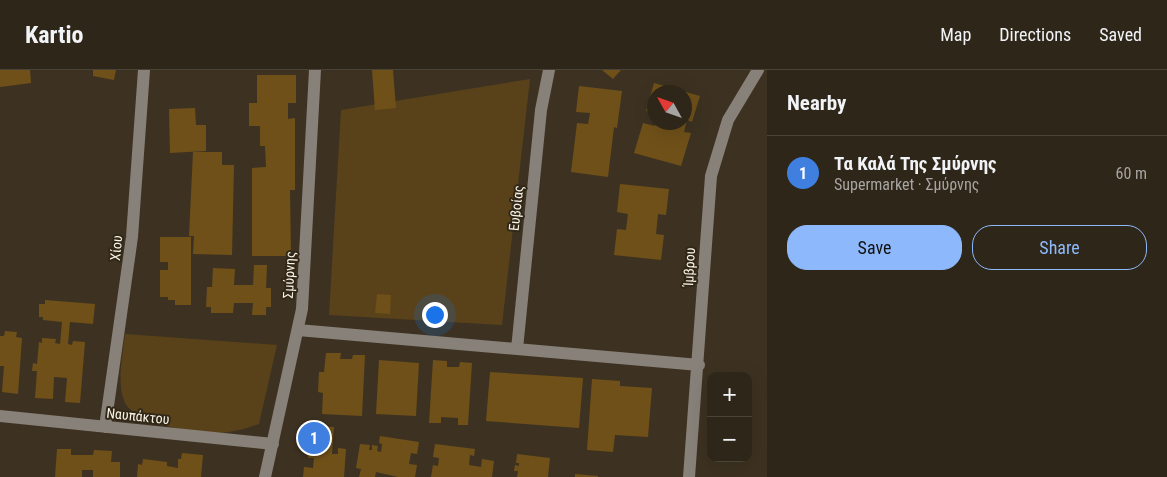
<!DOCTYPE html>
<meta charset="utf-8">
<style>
body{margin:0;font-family:"Roboto Condensed",sans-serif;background:#362e22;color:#f1f3f6}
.controls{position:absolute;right:15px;bottom:15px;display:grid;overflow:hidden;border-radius:10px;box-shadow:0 5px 20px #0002}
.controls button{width:45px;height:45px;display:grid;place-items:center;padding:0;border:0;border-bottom:1px solid #494338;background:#2e2619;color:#f1f3f6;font:25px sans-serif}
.compass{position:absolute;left:647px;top:15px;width:45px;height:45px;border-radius:50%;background:#2e2619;box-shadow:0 5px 20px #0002;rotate:310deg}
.you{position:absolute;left:434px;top:244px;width:18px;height:18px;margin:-12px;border:4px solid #fff;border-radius:50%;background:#1a73e8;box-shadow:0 0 0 8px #1a73e833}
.badge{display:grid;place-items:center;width:32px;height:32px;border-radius:50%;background:#8db9fc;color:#fff;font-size:16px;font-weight:700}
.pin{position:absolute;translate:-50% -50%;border:2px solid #fff;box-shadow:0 1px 5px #0006}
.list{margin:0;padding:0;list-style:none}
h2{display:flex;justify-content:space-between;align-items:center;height:65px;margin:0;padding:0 20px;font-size:21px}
h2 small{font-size:16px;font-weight:400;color:#a7a5a2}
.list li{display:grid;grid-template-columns:32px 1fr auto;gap:15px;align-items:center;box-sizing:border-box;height:75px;padding:0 20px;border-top:1px solid #494338}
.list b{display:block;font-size:19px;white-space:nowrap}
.list p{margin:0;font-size:16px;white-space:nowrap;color:#a7a5a2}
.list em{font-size:16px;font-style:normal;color:#a7a5a2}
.actions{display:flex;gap:10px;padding:15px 20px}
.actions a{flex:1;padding:11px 0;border:1px solid #8db9fc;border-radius:20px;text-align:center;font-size:18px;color:#8db9fc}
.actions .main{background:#8db9fc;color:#111}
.map{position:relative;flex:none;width:767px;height:407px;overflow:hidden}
header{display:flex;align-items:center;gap:30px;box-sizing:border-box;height:70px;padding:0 25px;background:#2e2619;border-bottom:1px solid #494338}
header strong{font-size:24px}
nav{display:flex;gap:28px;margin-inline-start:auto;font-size:18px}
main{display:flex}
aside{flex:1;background:#2e2619}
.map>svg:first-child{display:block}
.green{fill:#59421a}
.building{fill:#6f5019}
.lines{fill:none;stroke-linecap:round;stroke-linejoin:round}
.minor{stroke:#878179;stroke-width:12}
.labels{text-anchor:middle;stroke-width:4;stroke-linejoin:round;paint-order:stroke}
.street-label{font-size:14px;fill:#faf3e8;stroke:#322817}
</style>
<header>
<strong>Kartio</strong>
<nav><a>Map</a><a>Directions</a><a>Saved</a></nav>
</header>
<main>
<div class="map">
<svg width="767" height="407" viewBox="0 0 767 407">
<rect width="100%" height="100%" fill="#3d3221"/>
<path class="green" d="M 530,9 L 502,255 L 329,245 L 341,40 Z
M 125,264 L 277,275 L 259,354 C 246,359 231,363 217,363 C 195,363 136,354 125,333 C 116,313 123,285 125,264 Z"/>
<path class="building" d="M 0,0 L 30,0 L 31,13 L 0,17 Z
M 93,0 L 116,0 L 114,10 L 93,6 Z
M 372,0 L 393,0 L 396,38 L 375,40 Z
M 602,0 L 621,0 L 613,9 Z
M 257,5 L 296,5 L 296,33 L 288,33 L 288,49 L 295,48 L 295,120 L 290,120 L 291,186 L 252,186 L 252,98 L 266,97 L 265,76 L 260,76 L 260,56 L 249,56 L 249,33 L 257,33 Z
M 654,13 L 700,26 L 692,52 L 687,50 L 684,62 L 691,63 L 681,96 L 634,83 L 643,53 L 655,56 L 656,52 L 684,52 L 684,22 L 654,22 L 654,44 L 646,41 Z
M 579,16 L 622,21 L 617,58 L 614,57 L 608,107 L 571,102 L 577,53 L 588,54 L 590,43 L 576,42 Z
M 195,38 L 196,55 L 206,55 L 206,81 L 170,83 L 169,39 Z
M 193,82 L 222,82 L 222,95 L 234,95 L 232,185 L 193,184 L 194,166 L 189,166 Z
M 620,114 L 669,119 L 666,145 L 658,144 L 656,164 L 664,165 L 661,190 L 614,185 L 617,159 L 626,160 L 628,144 L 617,142 Z
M 160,167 L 191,167 L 191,235 L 175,235 L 175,230 L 168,230 L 168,227 L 160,227 L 160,200 L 168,200 L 168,192 L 160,192 Z
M 254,195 L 267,195 L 266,218 L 271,218 L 271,237 L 266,237 L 266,245 L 252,245 L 253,233 L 234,233 L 233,243 L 211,243 L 211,237 L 206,237 L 207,217 L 212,217 L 213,198 L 235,199 L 234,215 L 253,215 Z
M 377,224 L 391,225 L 390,244 L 375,243 Z
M 45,230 L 95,234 L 93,254 L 70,252 L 68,274 L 72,275 L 73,271 L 85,272 L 80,333 L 65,332 L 67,308 L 54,307 L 53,329 L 35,328 L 37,301 L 32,301 L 33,293 L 37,294 L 39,272 L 42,273 L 42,268 L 56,269 L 55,273 L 60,274 L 62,252 L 43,250 L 43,247 L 39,247 L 39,234 L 45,234 Z
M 5,261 L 17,262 L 16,267 L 22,268 L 18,324 L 2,322 L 4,296 L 0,296 L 0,266 L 4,266 Z
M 326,283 L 341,283 L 340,289 L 352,289 L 353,285 L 365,285 L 362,346 L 322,344 L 323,323 L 318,322 L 319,302 L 324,302 Z
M 379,290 L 419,293 L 416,346 L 376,344 Z
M 433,290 L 447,291 L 447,297 L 459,297 L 460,292 L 472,293 L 468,355 L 458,355 L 458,348 L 441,347 L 441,353 L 429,353 Z
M 490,302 L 583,308 L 579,358 L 486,351 Z
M 592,309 L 620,311 L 620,316 L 652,318 L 648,367 L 615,365 L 613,382 L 587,380 Z
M 311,355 L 334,357 L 332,384 L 338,384 L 338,378 L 346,379 L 344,407 L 303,407 L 304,397 L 313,398 L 314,388 L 308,388 L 308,382 L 314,383 L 315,380 L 303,379 L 305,359 L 311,360 Z
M 380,366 L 419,372 L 417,384 L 411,383 L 409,394 L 417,395 L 415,407 L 398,407 L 376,402 L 375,407 L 359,407 L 361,399 L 356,398 L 360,374 L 370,375 L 369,380 L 372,380 L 372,375 L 378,376 L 377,381 L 381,382 L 382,374 L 379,373 Z
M 435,374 L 475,379 L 474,386 L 470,385 L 469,395 L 481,397 L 482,389 L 494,391 L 492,407 L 431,407 L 433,395 L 438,396 L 439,388 L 433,387 Z
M 57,379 L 71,379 L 71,385 L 93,385 L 94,380 L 112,381 L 111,392 L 120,392 L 120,407 L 93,407 L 93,400 L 82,400 L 82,407 L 55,407 Z
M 182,383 L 203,385 L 201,407 L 137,407 L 138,394 L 142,395 L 143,389 L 167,392 L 167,396 L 178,398 L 178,389 L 181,389 Z
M 517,384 L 550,388 L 548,407 L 517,407 L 518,401 L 514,401 L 515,395 L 519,396 L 519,393 L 516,393 Z
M 575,404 L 598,406 L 598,407 L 575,407 Z"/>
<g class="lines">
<path class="minor" d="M 298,260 L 699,295
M 517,279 L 541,40 L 549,0
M 0,346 L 273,374
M 105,357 L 132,167 L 144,0
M 265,407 L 302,239 L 315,0
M 689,407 L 711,106 L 728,50 L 758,0"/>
</g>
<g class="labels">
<g class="street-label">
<text transform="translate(516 138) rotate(-84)" y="5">Ευβοίας</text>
<text transform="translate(116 178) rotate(-84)" y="5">Χίου</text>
<text transform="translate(689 197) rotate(-87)" y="5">Ίμβρου</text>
<text transform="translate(289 205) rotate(-87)" y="5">Σμύρνης</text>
<text transform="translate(138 346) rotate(6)" y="5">Ναυπάκτου</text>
</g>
</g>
</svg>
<div class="controls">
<button>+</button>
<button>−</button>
</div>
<svg class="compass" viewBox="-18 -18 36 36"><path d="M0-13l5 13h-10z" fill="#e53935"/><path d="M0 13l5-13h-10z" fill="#a7a5a2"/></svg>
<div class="you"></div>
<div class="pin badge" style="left:314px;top:368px;background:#3f7fe0">1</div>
</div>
<aside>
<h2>Nearby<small></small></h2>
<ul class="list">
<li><span class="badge" style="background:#3f7fe0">1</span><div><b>Τα Καλά Της Σμύρνης</b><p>Supermarket · Σμύρνης</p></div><em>60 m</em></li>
</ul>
<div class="actions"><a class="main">Save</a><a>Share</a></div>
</aside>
</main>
